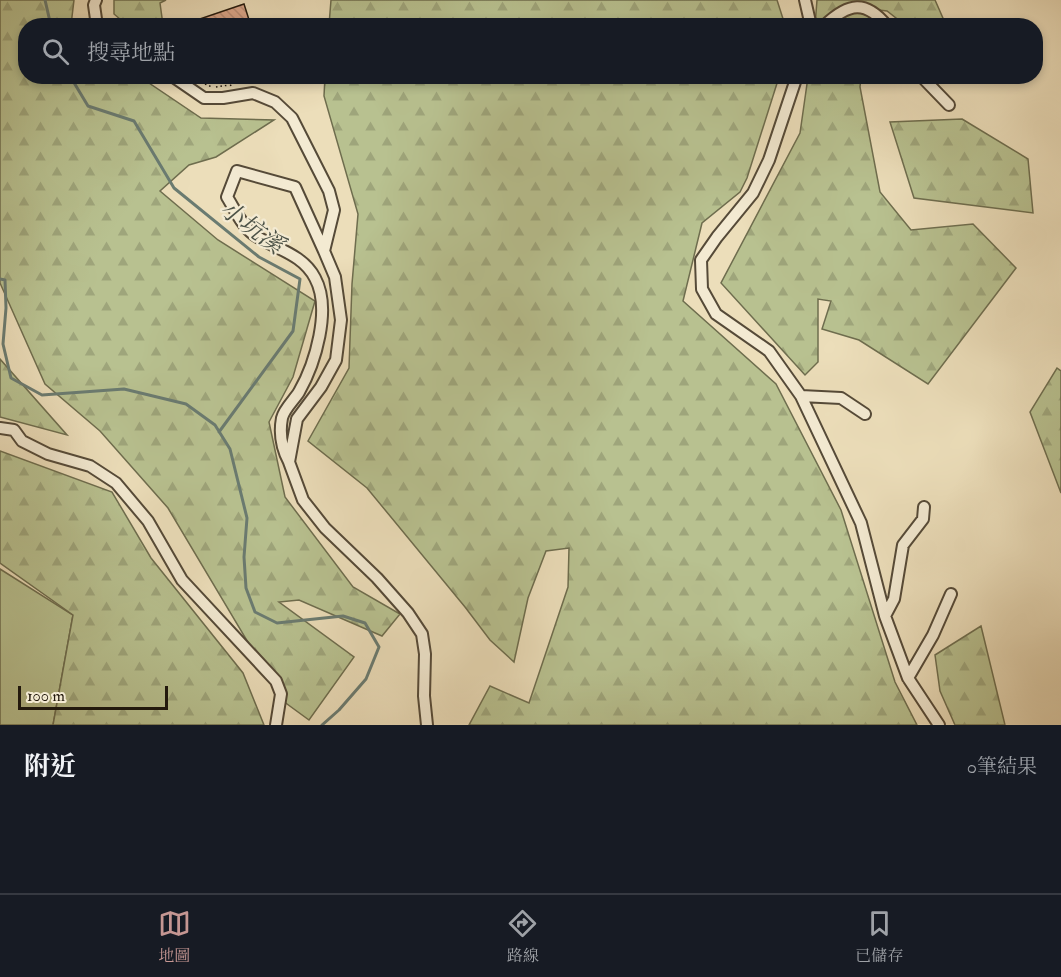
<!DOCTYPE html>
<html lang="zh-TW">
<meta charset="utf-8">
<style>
body{margin:0;font-family:"IM FELL Double Pica","Noto Serif TC",serif;background:#20242c;color:#f1f3f6}
.scale{position:absolute;left:18px;bottom:15px;width:150px;box-sizing:border-box;padding-left:6px;border:3px solid #23190d;border-top:0;font-size:16px;line-height:21px;white-space:nowrap;color:#23190d;-webkit-text-stroke:4px #f3ead2;paint-order:stroke}
.list{margin:0;padding:0;list-style:none}
h2{display:flex;justify-content:space-between;align-items:center;height:78px;margin:0;padding:0 24px;font-size:26px}
h2 small{font-size:20px;font-weight:400;color:#9ea1a6}
.icon{flex:none;width:33px;height:33px;fill:none;stroke:currentColor;stroke-width:2;stroke-linecap:round;stroke-linejoin:round}
.map{position:relative;flex:none;width:1061px;height:725px;overflow:hidden}
.search{position:absolute;background:#171b24;box-shadow:0 3px 9px #0003;left:18px;right:18px;top:18px;height:66px;display:flex;align-items:center;gap:15px;box-sizing:border-box;padding:0 21px;border-radius:24px;color:#9ea1a6;font-size:22px}
.sheet{height:168px;background:#171b24}
nav{display:flex;justify-content:space-around;align-items:center;box-sizing:border-box;height:84px;border-top:2px solid #363941;background:#171b24;font-size:16px;color:#9ea1a6}
nav a{display:grid;justify-items:center;gap:3px}
nav .on{color:#c59692}
.map>svg:first-child{display:block}
.grass{fill:#b8c190;stroke:#6e6d4e;stroke-width:1.5}
.forest{fill:url(#forest-firs);stroke:#6e6d4e;stroke-width:1.5}
.lines{fill:none;stroke-linecap:round;stroke-linejoin:round}
.stream{stroke:#6a7b71;stroke-width:3}
.building{fill:url(#building-back-hatch);stroke:#23190d;stroke-width:1.5}
.minor-casing{stroke:#554a38;stroke-width:14}
.path{stroke:#23190d;stroke-width:1.5;stroke-dasharray:1.5 3;stroke-linecap:butt}
.minor{stroke:#f3ead2;stroke-width:10}
.labels{text-anchor:middle;stroke-width:4.5;stroke-linejoin:round;paint-order:stroke}
.water-label{font-size:24px;font-style:italic;fill:#4c5247;stroke:#f3ead2}
</style>
<div class="map">
<svg width="1061" height="725" viewBox="0 0 1061 725">
<defs>
<pattern id="forest-firs" width="22" height="20" patternUnits="userSpaceOnUse" patternTransform="scale(1.5)"><rect width="22" height="20" fill="#b8c190"/><path d="M5 1l3.5 6h-7zM16 11l3.5 6h-7z" fill="#9ea57b"/></pattern>
<pattern id="building-back-hatch" width="6" height="6" patternUnits="userSpaceOnUse" patternTransform="scale(1.5)"><rect width="6" height="6" fill="#dda88c"/><path d="M-1 5l2 2M0 0l6 6M5-1l2 2" fill="none" stroke="#bd9078"/></pattern>
</defs>
<rect width="100%" height="100%" fill="#ecdeba"/>
<filter id="stains"><feTurbulence type="fractalNoise" baseFrequency=".00333" numOctaves="4"/><feColorMatrix values="0 0 0 0 .2 0 0 0 0 .09 0 0 0 0 .02 0 0 0 .5 -.17"/></filter>
<radialGradient id="worn" r=".72"><stop offset=".6" stop-color="#630" stop-opacity="0"/><stop offset="1" stop-color="#630" stop-opacity=".3"/></radialGradient>
<path class="grass" d="M 0,569 L 73,615 L 53,725 L 0,725 Z"/>
<path class="forest" d="M 0,0 L 74,0 L 71,25 L 26,26 L 26,76 L 140,77 L 201,118 L 274,120 L 216,157 L 189,165 L 160,191 L 218,240 L 315,301 L 293,377 L 269,422 L 285,497 L 353,587 L 400,614 L 382,636 L 299,600 L 279,602 L 354,657 L 309,720 L 283,701 L 168,508 L 100,431 L 45,384 L 0,283 Z
M 114,0 L 166,0 L 160,3 L 163,25 L 127,25 L 114,14 Z
M 331,0 L 777,0 L 785,25 L 329,25 Z
M 817,0 L 935,0 L 946,25 L 905,25 L 887,11 L 871,9 L 868,25 L 815,26 Z
M 325,77 L 779,77 L 747,178 L 740,192 L 702,223 L 683,301 L 776,384 L 841,510 L 895,682 L 917,725 L 469,725 L 490,686 L 529,703 L 568,587 L 569,548 L 546,551 L 528,598 L 514,662 L 490,640 L 465,607 L 367,488 L 308,441 L 349,368 L 352,284 L 358,214 L 324,96 Z
M 808,77 L 861,77 L 860,87 L 880,192 L 911,230 L 973,224 L 1016,268 L 928,384 L 859,340 L 822,329 L 831,301 L 818,299 L 818,362 L 805,375 L 721,283 L 800,133 Z
M 962,119 L 1028,159 L 1033,213 L 914,198 L 890,122 Z
M 0,359 L 67,435 L 0,417 Z
M 1057,368 L 1061,371 L 1061,493 L 1030,412 Z
M 0,451 L 112,492 L 151,558 L 243,673 L 264,725 L 53,725 L 73,615 L 0,563 Z
M 981,626 L 1005,725 L 955,725 L 940,691 L 935,655 Z"/>
<g class="lines">
<path class="stream" d="M 45,0 L 51,26
M 70,76 L 88,106 L 134,121 L 174,188 L 259,257 L 300,279 L 293,331 L 219,432
M 0,279 L 5,280 L 6,308 L 3,344 L 11,378 L 42,395 L 124,389 L 186,404 L 215,425 L 230,449 L 247,518 L 244,557 L 246,588 L 255,612 L 277,623 L 343,616 L 365,623 L 379,647 L 366,679 L 339,710 L 322,725"/>
</g>
<path class="building" d="M 244,4 L 251,26 L 182,26 L 182,25 Z"/>
<g class="lines">
<defs>
<path id="minor" d="M 96,0 L 94,5 L 97,26
M 805,0 L 811,26
M 824,26 C 849,2 866,0 887,26
M 172,76 L 204,98 L 223,98 L 253,93 L 275,102 L 292,118 L 329,191 L 334,210 L 324,251 L 335,277 L 341,320 L 336,360 L 321,387 L 297,419 L 289,462 L 303,500 L 325,528 L 377,578 L 408,613 L 422,634 L 425,654 L 424,696 L 427,725
M 797,76 L 769,160 L 753,193 L 717,237 L 701,260 L 702,289 L 716,314 L 769,351 L 801,396 L 861,523 L 885,616 L 908,678 L 939,725
M 921,76 L 949,105
M 801,396 L 841,398 L 865,414
M 0,428 L 14,430 L 22,441 L 48,454 L 90,466 L 116,483 L 148,521 L 182,580 L 276,681 L 281,694 L 276,725
M 289,462 C 282,449 279,434 282,418 C 284,409 294,400 299,392 C 315,364 332,309 315,278 C 302,253 274,249 253,234 C 242,226 234,208 227,197 L 237,171 L 295,187 L 324,251
M 885,616 L 894,599 L 903,545 L 923,519 L 924,507
M 908,678 L 933,635 L 951,594"/>
</defs>
<use href="#minor" class="minor-casing"/>
<path class="path" d="M 205,84 L 212,87
M 231,86 L 230,84 L 251,76
M 216,87 L 229,85"/>
<use href="#minor" class="minor"/>
</g>
<g class="labels">
<g class="water-label">
<text transform="translate(252 227) rotate(36)" y="8">小坑溪</text>
</g>
</g>
<rect width="100%" height="100%" filter="url(#stains)"/>
<rect width="100%" height="100%" fill="url(#worn)"/>
</svg>
<div class="scale">100 m</div>
<div class="search"><svg class="icon" aria-label="search" viewBox="0 0 24 24"><circle cx="10" cy="10" r="6"/><path d="M15 15l6 6"/></svg>搜尋地點</div>
</div>
<section class="sheet">
<h2>附近<small>0筆結果</small></h2>
<ul class="list">
</ul>
</section>
<nav>
<a class="on"><svg class="icon" aria-label="map" viewBox="0 0 24 24"><path d="M3 6l6-2 6 2 6-2v14l-6 2-6-2-6 2zM9 4v14M15 6v14"/></svg>地圖</a>
<a><svg class="icon" aria-label="directions" viewBox="0 0 24 24"><path d="M12 3l9 9-9 9-9-9zM9 14v-3h6M13 9l2 2-2 2"/></svg>路線</a>
<a><svg class="icon" aria-label="saved" viewBox="0 0 24 24"><path d="M7 4h10v16l-5-4-5 4z"/></svg>已儲存</a>
</nav>
